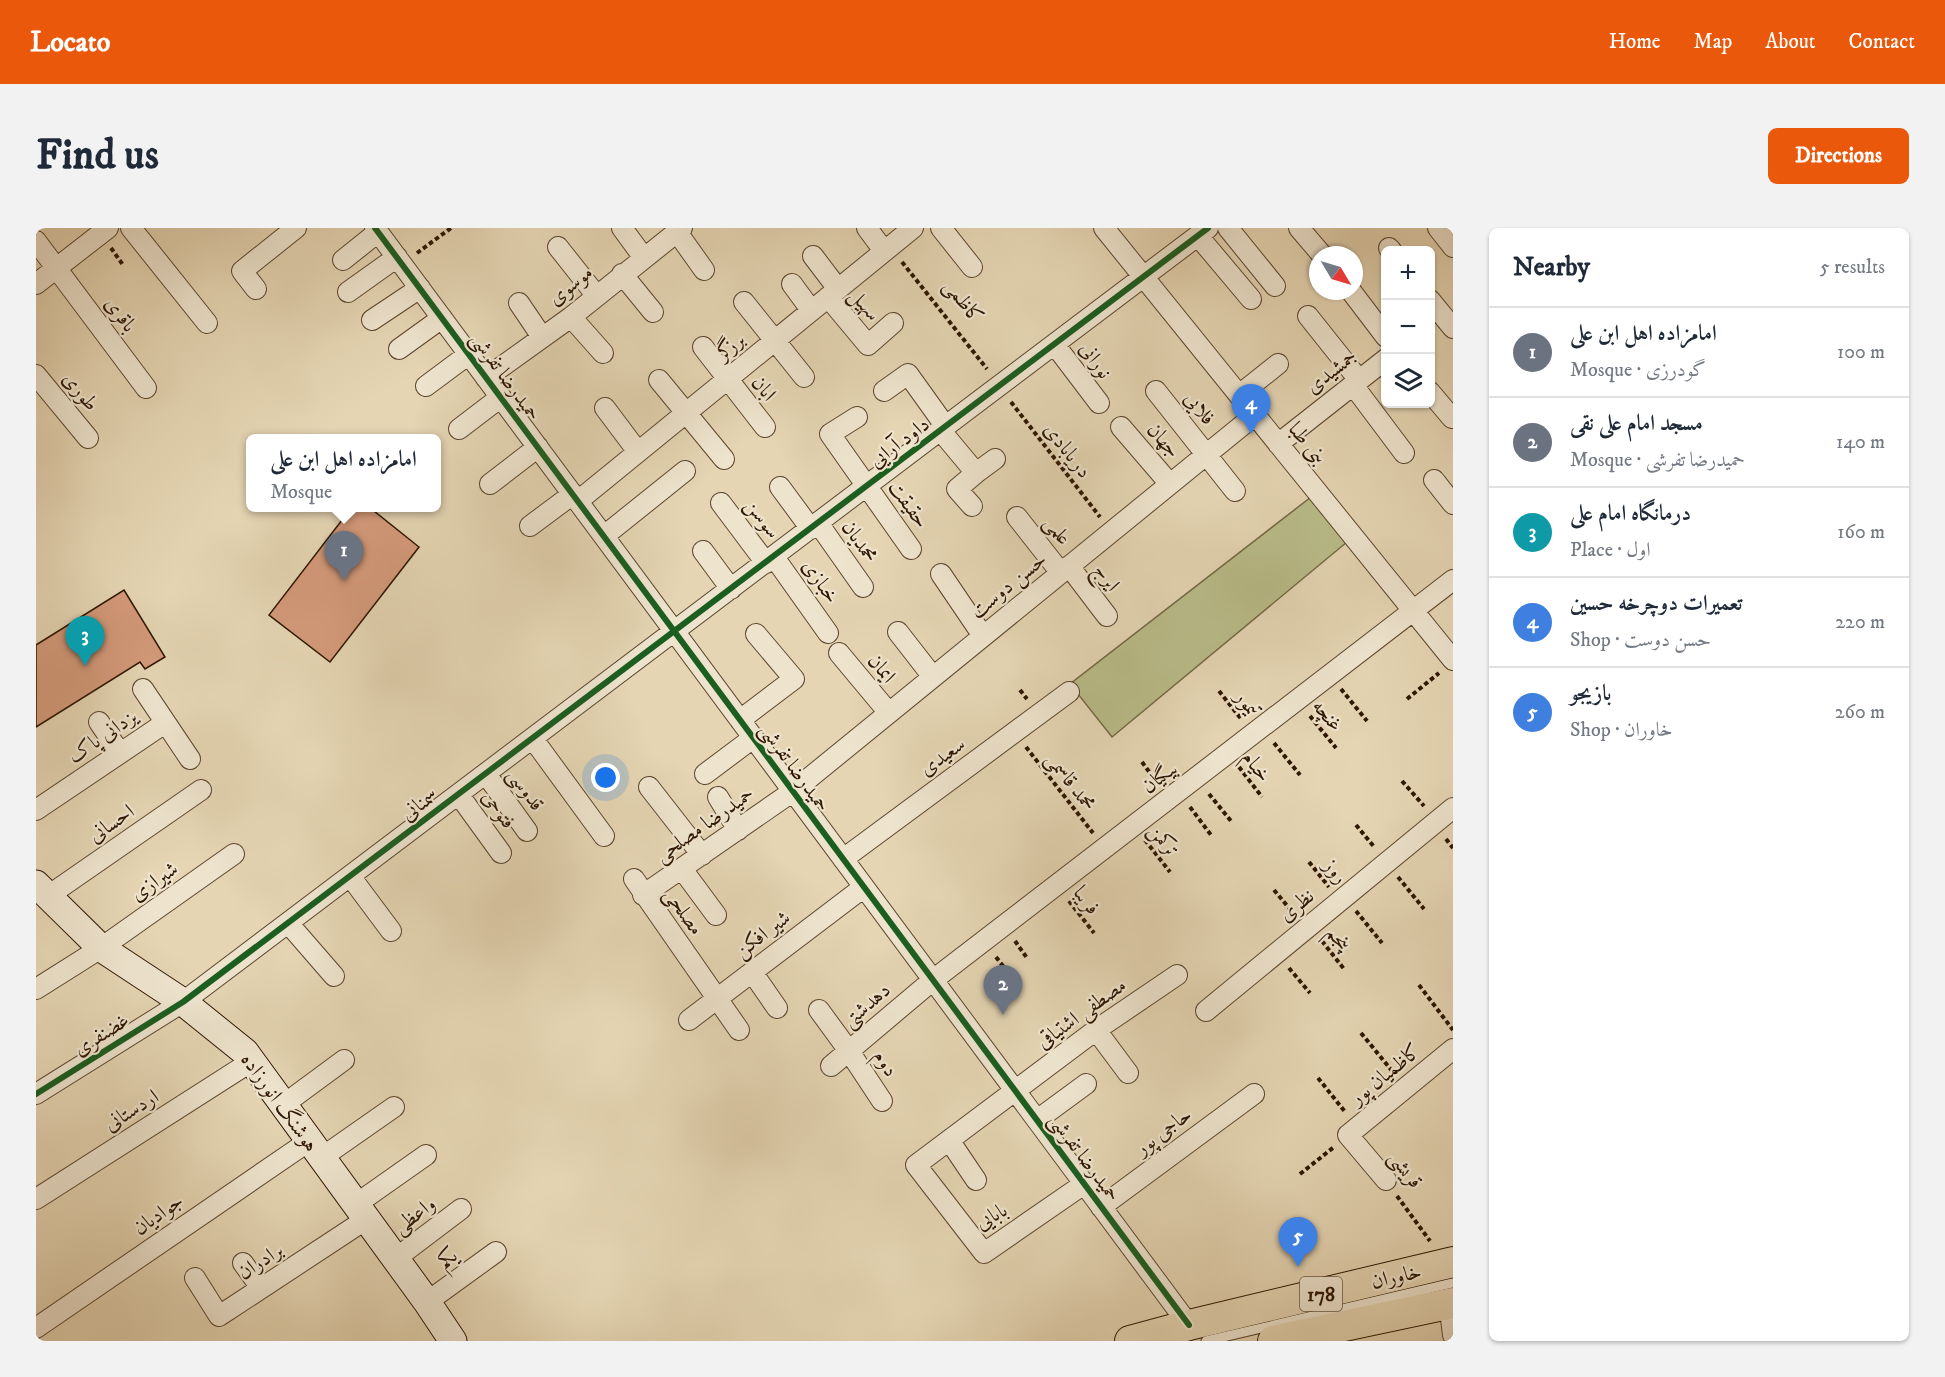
<!DOCTYPE html>
<meta charset="utf-8">
<style>
body{margin:0;font-family:"IM FELL DW Pica",Amiri,serif;background:#f2f2f3;color:#1f2937}
.controls{position:absolute;right:18px;top:18px;display:grid;overflow:hidden;border-radius:9px;box-shadow:0 2px 4px #0004}
.controls button{width:54px;height:54px;display:grid;place-items:center;padding:0;border:0;border-bottom:2px solid #e0e1e3;background:#fff;color:#1f2937;font:30px sans-serif}
.compass{position:absolute;left:1273px;top:18px;width:54px;height:54px;border-radius:50%;background:#fff;box-shadow:0 2px 4px #0004;rotate:128deg}
.you{position:absolute;left:570px;top:550px;width:21px;height:21px;margin:-15px;border:4px solid #fff;border-radius:50%;background:#1a73e8;box-shadow:0 0 0 9px #1a73e833}
.badge{display:grid;place-items:center;width:39px;height:39px;border-radius:50%;background:#ea580c;color:#fff;font-size:20px;font-weight:700}
.pin{position:absolute;translate:-50% -50px;filter:drop-shadow(0 2px 3px #0008)}
.pin::after{content:'';position:absolute;top:32px;width:21px;height:18px;background:inherit;clip-path:polygon(0 0,100% 0,50% 100%)}
.popup{position:absolute;left:210px;top:206px;width:195px;height:78px;box-sizing:border-box;display:grid;place-content:center;border-radius:9px;background:#fff;filter:drop-shadow(0 2px 4px #0005);font-size:20px;white-space:nowrap;color:#747a83}
.popup b{font-size:22px;color:#1f2937}
.popup::after{content:'';position:absolute;left:50%;top:100%;margin-left:-12px;border:12px solid transparent;border-top-color:#fff}
.list{margin:0;padding:0;list-style:none}
h2{display:flex;justify-content:space-between;align-items:center;height:78px;margin:0;padding:0 24px;font-size:26px}
h2 small{font-size:20px;font-weight:400;color:#747a83}
.list li{display:grid;grid-template-columns:39px 1fr auto;gap:18px;align-items:center;box-sizing:border-box;height:90px;padding:0 24px;border-top:2px solid #e0e1e3}
.list b{display:block;font-size:22px;white-space:nowrap}
.list p{margin:0;font-size:20px;white-space:nowrap;color:#747a83}
.list em{font-size:20px;font-style:normal;color:#747a83}
.icon{flex:none;width:33px;height:33px;fill:none;stroke:currentColor;stroke-width:2;stroke-linecap:round;stroke-linejoin:round}
.map{position:relative;flex:none;width:1417px;height:1113px;overflow:hidden;border-radius:9px}
header{display:flex;align-items:center;gap:36px;box-sizing:border-box;height:84px;padding:0 30px;background:#ea580c;color:#fff}
header strong{font-size:28px}
nav{display:flex;gap:33px;margin-inline-start:auto;font-size:21px}
.intro{display:flex;align-items:center;justify-content:space-between;box-sizing:border-box;height:144px;padding:0 36px}
h1{margin:0;font-size:42px}
.button{padding:15px 27px;border-radius:9px;background:#ea580c;color:#fff;font-size:21px;font-weight:700}
main{display:flex;gap:36px;padding:0 36px}
aside{flex:1;background:#fff;border-radius:9px;box-shadow:0 2px 4px #0004}
.map>svg:first-child{display:block}
.green{fill:#b9bc89;stroke:#746946;stroke-width:1.5}
.building{fill:#d49a7a;stroke:#2e1602;stroke-width:1.5}
.lines{fill:none;stroke-linecap:round;stroke-linejoin:round}
.lane-casing{stroke:#5c462e;stroke-width:11}
.street-casing{stroke:#5c462e;stroke-width:22}
.secondary-casing{stroke:#2e1602;stroke-width:29}
.primary-casing{stroke:#2e1602;stroke-width:32}
.path{stroke:#2e1602;stroke-width:4;stroke-dasharray:4.5 3;stroke-linecap:butt}
.lane{stroke:#eee4ce;stroke-width:9}
.street{stroke:#eee4ce;stroke-width:20}
.secondary{stroke:#eee4ce;stroke-width:27}
.primary{stroke:#e5d5b3;stroke-width:30}
.cycleway-casing{stroke:#eee4ce;stroke-width:10}
.cycleway{stroke:#1b5e20;stroke-width:6}
.labels{text-anchor:middle;stroke-width:4.5;stroke-linejoin:round;paint-order:stroke}
.shield{fill:#eee4ce;stroke:#68543f;stroke-width:1.5}
.shield-label{font-size:20px;font-weight:bold;fill:#2e1602}
.street-label{font-size:21px;fill:#2e1602;stroke:#eee4ce}
</style>
<header>
<strong>Locato</strong>
<nav><a>Home</a><a>Map</a><a>About</a><a>Contact</a></nav>
</header>
<div class="intro"><h1>Find us</h1><a class="button">Directions</a></div>
<main>
<div class="map">
<svg width="1417" height="1113" viewBox="0 0 1417 1113">
<rect width="100%" height="100%" fill="#e5d5b3"/>
<filter id="stains"><feTurbulence type="fractalNoise" baseFrequency=".00333" numOctaves="4"/><feColorMatrix values="0 0 0 0 .2 0 0 0 0 .09 0 0 0 0 .02 0 0 0 .5 -.17"/></filter>
<radialGradient id="worn" r=".72"><stop offset=".6" stop-color="#630" stop-opacity="0"/><stop offset="1" stop-color="#630" stop-opacity=".3"/></radialGradient>
<path class="green" d="M 1275,269 L 1311,314 L 1076,509 L 1034,456 Z"/>
<path class="building" d="M 316,279 L 333,279 L 383,319 L 294,434 L 233,387 Z
M 88,362 L 129,429 L 109,441 L 104,434 L 0,499 L 0,417 Z"/>
<g class="lines">
<defs>
<path id="lane" d="M 1170,1113 L 1417,1055"/>
<path id="street" d="M 95,0 L 171,95
M 339,0 L 1153,1097
M 586,0 L 608,30
M 831,0 L 848,23
M 905,0 L 936,39
M 1068,0 L 1417,432
M 1192,0 L 1239,58
M 1263,0 L 1286,27
M 1402,0 L 1417,19
M 641,4 L 668,42
M 1162,8 L 1215,71
M 0,13 L 110,160
M 522,19 L 560,67
M 1353,20 L 1355,22
M 777,28 L 802,61
M 307,32 L 342,4
M 586,46 L 617,84
M 0,56 L 72,0
M 756,56 L 775,82
M 220,61 L 206,43 L 260,0
M 1315,63 L 1350,109
M 312,64 L 361,29
M 792,69 L 832,117 L 857,95
M 1394,72 L 1417,100
M 708,74 L 768,149
M 483,75 L 506,109
M 1272,88 L 1323,152
M 535,89 L 567,125
M 336,92 L 384,60
M 1019,117 L 1063,175
M 667,119 L 729,199
M 363,121 L 406,90
M 0,147 L 52,210
M 450,150 L 535,89 L 646,0
M 623,152 L 688,231
M 1317,157 L 1368,225
M 390,158 L 433,126
M 848,163 L 872,146 L 910,199
M 1120,163 L 1199,263
M 1394,164 L 1416,190
M 1203,167 L 1242,136
M 569,180 L 602,224
M 821,189 L 794,206 L 875,321
M 1085,199 L 1134,256
M 423,201 L 465,169
M 905,203 L 940,245 L 959,231
M 1242,216 L 1350,131
M 1398,252 L 1417,276
M 454,256 L 502,219
M 744,259 L 775,301
M 542,273 L 877,0
M 685,275 L 730,335
M 936,278 L 921,261 L 940,245
M 981,289 L 1025,345
M 782,295 L 827,359
M 494,298 L 537,266
M 568,308 L 649,243
M 667,323 L 695,361
M 738,329 L 792,405
M 1033,338 L 1071,388
M 905,346 L 947,408
M 862,404 L 897,449
M 803,425 L 853,485
M 107,461 L 154,531
M 704,492 L 758,451 L 720,406
M 63,494 L 84,525
M 497,511 L 568,608
M 450,546 L 491,603
M 669,546 L 717,510
M 613,559 L 666,627
M 423,567 L 465,625
M 682,569 L 702,602
M 0,582 L 129,495
M 807,631 L 1033,464
M 646,641 L 680,687
M 314,648 L 355,703
M 598,651 L 703,802
M 607,667 L 756,564 L 1219,187
M 12,668 L 165,562
M 252,695 L 298,748
M 716,744 L 741,780
M 0,761 L 65,720 L 198,626
M 783,782 L 813,823 L 846,873
M 1170,783 L 1417,580
M 653,792 L 828,659
M 1060,802 L 1092,845
M 795,838 L 897,752 L 1417,352
M 0,866 L 147,774 L 1172,0
M 247,877 L 308,832
M 1001,892 L 1050,856
M 913,912 L 940,952
M 285,930 L 358,879
M 1350,952 L 1312,907 L 1417,821
M 1048,956 L 948,1025 L 880,937 L 1060,802 L 1141,747
M 0,971 L 216,833
M 319,977 L 390,927
M 1065,979 L 1218,866
M 359,1031 L 425,981
M 207,1035 L 225,1060
M 159,1050 L 183,1088 L 329,992
M 391,1074 L 460,1024
M 1413,1075 L 1417,1107
M 0,1100 L 273,913"/>
<path id="secondary" d="M 0,656 L 65,720 L 147,774 L 209,824 L 391,1074 L 417,1113"/>
<path id="primary" d="M 1094,1113 L 1153,1097 L 1417,1034
M 1237,1113 L 1417,1075"/>
</defs>
<use href="#lane" class="lane-casing"/>
<use href="#street" class="street-casing"/>
<use href="#secondary" class="secondary-casing"/>
<use href="#primary" class="primary-casing"/>
<path class="path" d="M 75,20 L 87,37
M 381,25 L 415,0
M 866,34 L 951,141
M 975,174 L 1064,289
M 1305,461 L 1331,493
M 984,462 L 991,471
M 1183,463 L 1206,492
M 1371,471 L 1403,445
M 1274,488 L 1300,520
M 1238,515 L 1264,547
M 990,519 L 1057,605
M 1106,534 L 1122,556
M 1203,539 L 1226,569
M 1366,553 L 1388,578
M 1173,566 L 1195,593
M 1154,579 L 1175,607
M 1320,597 L 1339,620
M 1410,611 L 1417,620
M 1109,612 L 1134,644
M 1273,634 L 1293,659
M 1362,649 L 1388,681
M 1238,662 L 1258,686
M 1033,673 L 1058,705
M 1320,683 L 1346,715
M 979,713 L 991,730
M 1286,713 L 1308,741
M 960,729 L 980,755
M 1253,740 L 1274,765
M 1383,757 L 1417,802
M 1325,805 L 1357,844
M 1282,850 L 1310,885
M 1264,946 L 1298,919
M 1361,968 L 1394,1013"/>
<use href="#lane" class="lane"/>
<use href="#street" class="street"/>
<use href="#secondary" class="secondary"/>
<use href="#primary" class="primary"/>
<defs>
<path id="cycleway" d="M 339,0 L 1153,1097
M 0,866 L 147,774 L 1172,0"/>
</defs>
<use href="#cycleway" class="cycleway-casing"/>
<use href="#cycleway" class="cycleway"/>
</g>
<g class="labels">
<rect class="shield" x="1264" y="1049" width="42" height="34" rx="4.5"/>
<g class="shield-label">
<text x="1285" y="1073">178</text>
</g>
<g class="street-label">
<text transform="translate(534 57) rotate(-39)" y="7">موسوی</text>
<text transform="translate(928 73) rotate(52)" y="7">کاظمی</text>
<text transform="translate(829 76) rotate(49)" y="7">سهیل</text>
<text transform="translate(85 86) rotate(53)" y="7">باقری</text>
<text transform="translate(694 118) rotate(-39)" y="7">برزگر</text>
<text transform="translate(1060 132) rotate(54)" y="7">نورانی</text>
<text transform="translate(1295 143) rotate(-38)" y="7">جمشیدی</text>
<text transform="translate(470 148) rotate(54)" y="7">حمیدرضا تفرشی</text>
<text transform="translate(728 160) rotate(51)" y="7">ابان</text>
<text transform="translate(45 163) rotate(51)" y="7">طوری</text>
<text transform="translate(1164 180) rotate(51)" y="7">فلایی</text>
<text transform="translate(1128 212) rotate(49)" y="7">جهان</text>
<text transform="translate(863 214) rotate(-37)" y="7">داود آرایی</text>
<text transform="translate(1272 215) rotate(51)" y="7">بنی طبا</text>
<text transform="translate(1032 222) rotate(52)" y="7">دریابادی</text>
<text transform="translate(873 276) rotate(54)" y="7">حقیقت</text>
<text transform="translate(727 290) rotate(53)" y="7">سوسن</text>
<text transform="translate(1022 302) rotate(52)" y="7">علمی</text>
<text transform="translate(824 313) rotate(55)" y="7">محمدیان</text>
<text transform="translate(1071 349) rotate(53)" y="7">ایرج</text>
<text transform="translate(785 353) rotate(55)" y="7">خبازی</text>
<text transform="translate(972 357) rotate(-39)" y="7">حسن دوست</text>
<text transform="translate(846 440) rotate(50)" y="7">ایمان</text>
<text transform="translate(1212 475) rotate(51)" y="7">تیمور</text>
<text transform="translate(1292 487) rotate(50)" y="7">غنچه</text>
<text transform="translate(66 508) rotate(-34)" y="7">یزدانی پاک</text>
<text transform="translate(906 528) rotate(-36)" y="7">سعیدی</text>
<text transform="translate(1221 538) rotate(52)" y="7">خیام</text>
<text transform="translate(759 539) rotate(54)" y="7">حمیدرضا تفرشی</text>
<text transform="translate(1123 549) rotate(-38)" y="7">بیگیان</text>
<text transform="translate(1035 553) rotate(52)" y="7">محمد قاسمی</text>
<text transform="translate(490 561) rotate(54)" y="7">قدوسی</text>
<text transform="translate(383 576) rotate(-37)" y="7">سمنانی</text>
<text transform="translate(463 581) rotate(54)" y="7">فتوحی</text>
<text transform="translate(75 595) rotate(-35)" y="7">احسانی</text>
<text transform="translate(668 596) rotate(-35)" y="7">حمیدرضا مصلحی</text>
<text transform="translate(1128 612) rotate(52)" y="7">ترکمن</text>
<text transform="translate(1300 643) rotate(51)" y="7">روز</text>
<text transform="translate(118 653) rotate(-35)" y="7">شیرازی</text>
<text transform="translate(1051 672) rotate(53)" y="7">فریبا</text>
<text transform="translate(1260 677) rotate(-40)" y="7">نظری</text>
<text transform="translate(648 683) rotate(55)" y="7">مصلحی</text>
<text transform="translate(726 706) rotate(-37)" y="7">شیر افکن</text>
<text transform="translate(1303 710) rotate(52)" y="7">پنجم</text>
<text transform="translate(830 777) rotate(-41)" y="7">دهدشتی</text>
<text transform="translate(1045 785) rotate(-36)" y="7">مصطفی اشتیاقی</text>
<text transform="translate(65 806) rotate(-32)" y="7">غضنفری</text>
<text transform="translate(850 835) rotate(57)" y="7">دوم</text>
<text transform="translate(1349 846) rotate(-39)" y="7">کاظمیان پور</text>
<text transform="translate(244 874) rotate(54)" y="7">هوشنگ انورزاده</text>
<text transform="translate(95 882) rotate(-32)" y="7">اردستانی</text>
<text transform="translate(1127 903) rotate(-37)" y="7">حاجی پور</text>
<text transform="translate(1049 929) rotate(53)" y="7">حمیدرضا تفرشی</text>
<text transform="translate(1370 941) rotate(52)" y="7">قریشی</text>
<text transform="translate(122 986) rotate(-35)" y="7">جوادیان</text>
<text transform="translate(378 987) rotate(-37)" y="7">واعظی</text>
<text transform="translate(955 988) rotate(-30)" y="7">بابایی</text>
<text transform="translate(411 1030) rotate(-36)" y="7">یکم</text>
<text transform="translate(224 1033) rotate(-33)" y="7">برادران</text>
<text transform="translate(1360 1048) rotate(-13)" y="7">خاوران</text>
</g>
</g>
<rect width="100%" height="100%" filter="url(#stains)"/>
<rect width="100%" height="100%" fill="url(#worn)"/>
</svg>
<div class="controls">
<button>+</button>
<button>−</button>
<button><svg class="icon" aria-label="layers" viewBox="0 0 24 24"><path d="M12 4l9 5-9 5-9-5zM3 14l9 5 9-5"/></svg></button>
</div>
<svg class="compass" viewBox="-18 -18 36 36"><path d="M0-13l5 13h-10z" fill="#e53935"/><path d="M0 13l5-13h-10z" fill="#747a83"/></svg>
<div class="you"></div>
<div class="pin badge" style="left:308px;top:353px;background:#6b7280">1</div>
<div class="popup"><b>امامزاده اهل ابن علی</b>Mosque</div>
<div class="pin badge" style="left:967px;top:787px;background:#6b7280">2</div>
<div class="pin badge" style="left:49px;top:438px;background:#0f9aa8">3</div>
<div class="pin badge" style="left:1215px;top:206px;background:#3f7fe0">4</div>
<div class="pin badge" style="left:1262px;top:1039px;background:#3f7fe0">5</div>
</div>
<aside>
<h2>Nearby<small>5 results</small></h2>
<ul class="list">
<li><span class="badge" style="background:#6b7280">1</span><div><b>امامزاده اهل ابن علی</b><p>Mosque · گودرزی</p></div><em>100 m</em></li>
<li><span class="badge" style="background:#6b7280">2</span><div><b>مسجد امام علی نقی</b><p>Mosque · حمیدرضا تفرشی</p></div><em>140 m</em></li>
<li><span class="badge" style="background:#0f9aa8">3</span><div><b>درمانگاه امام علی</b><p>Place · اول</p></div><em>160 m</em></li>
<li><span class="badge" style="background:#3f7fe0">4</span><div><b>تعمیرات دوچرخه حسین</b><p>Shop · حسن دوست</p></div><em>220 m</em></li>
<li><span class="badge" style="background:#3f7fe0">5</span><div><b>بازیجو</b><p>Shop · خاوران</p></div><em>260 m</em></li>
</ul>
</aside>
</main>
